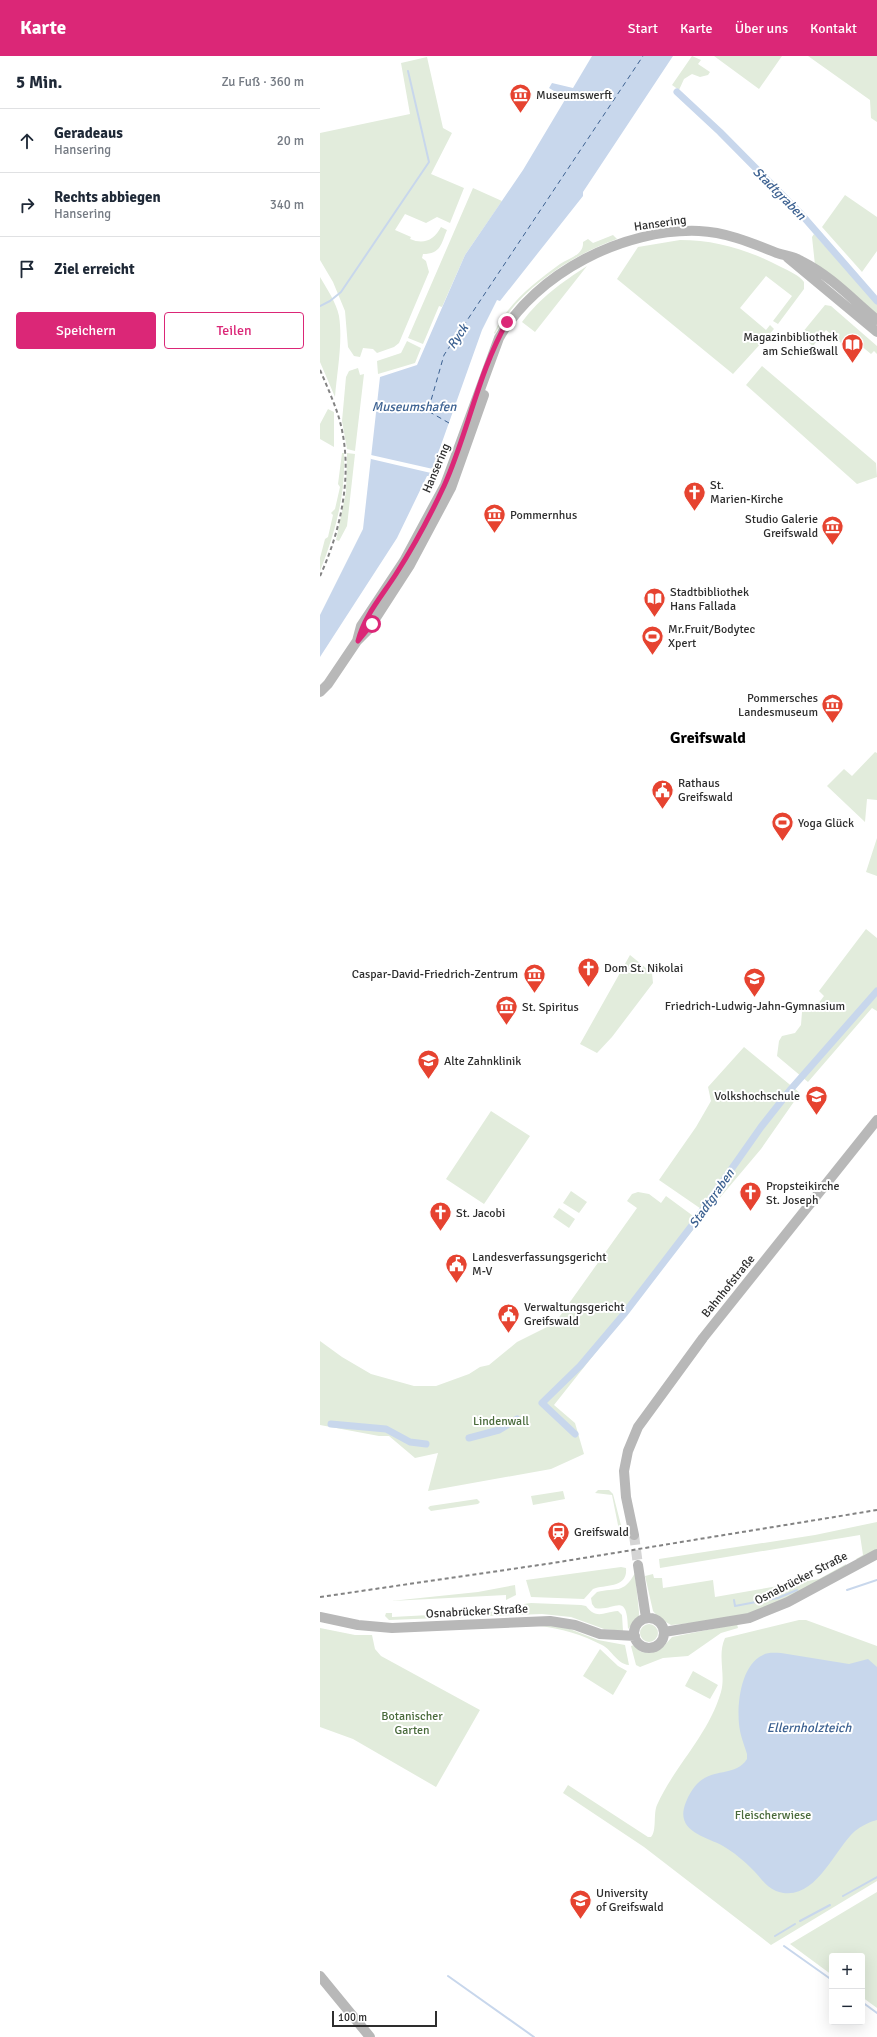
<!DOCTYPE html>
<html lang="de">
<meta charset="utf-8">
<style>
body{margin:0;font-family:Signika,sans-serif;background:#f2f2f3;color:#1f2937}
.controls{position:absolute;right:12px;bottom:12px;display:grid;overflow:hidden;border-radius:4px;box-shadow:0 4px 16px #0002}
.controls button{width:36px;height:36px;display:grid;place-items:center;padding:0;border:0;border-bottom:1px solid #e0e1e3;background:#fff;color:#1f2937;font:20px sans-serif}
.scale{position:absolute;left:12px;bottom:10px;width:105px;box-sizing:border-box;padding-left:4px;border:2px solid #2e2e2e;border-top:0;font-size:11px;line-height:14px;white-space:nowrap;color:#2e2e2e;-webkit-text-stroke:3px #fff;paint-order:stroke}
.stop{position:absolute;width:12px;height:12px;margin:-9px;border:3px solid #db2777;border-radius:50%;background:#fff}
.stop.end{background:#db2777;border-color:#fff;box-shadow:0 1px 4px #0008}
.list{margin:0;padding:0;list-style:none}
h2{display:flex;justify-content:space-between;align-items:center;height:52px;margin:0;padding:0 16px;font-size:17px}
h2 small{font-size:13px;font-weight:400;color:#747a83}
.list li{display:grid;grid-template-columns:26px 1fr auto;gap:12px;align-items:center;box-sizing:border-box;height:64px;padding:0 16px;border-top:1px solid #e0e1e3}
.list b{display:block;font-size:15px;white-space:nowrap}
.list p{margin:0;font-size:13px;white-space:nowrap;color:#747a83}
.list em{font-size:13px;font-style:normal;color:#747a83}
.actions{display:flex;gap:8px;padding:12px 16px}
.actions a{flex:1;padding:9px 0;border:1px solid #db2777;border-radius:4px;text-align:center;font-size:14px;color:#db2777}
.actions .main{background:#db2777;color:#fff}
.icon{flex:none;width:22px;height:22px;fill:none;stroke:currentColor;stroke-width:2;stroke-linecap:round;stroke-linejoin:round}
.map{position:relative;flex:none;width:557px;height:1981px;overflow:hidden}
header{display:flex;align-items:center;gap:24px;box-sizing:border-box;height:56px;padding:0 20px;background:#db2777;color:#fff}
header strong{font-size:19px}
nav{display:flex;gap:22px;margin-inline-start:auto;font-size:14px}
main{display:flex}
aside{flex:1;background:#fff}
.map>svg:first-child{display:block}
.green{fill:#e2ecdc}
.water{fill:#c8d7ec}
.pier{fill:#fff}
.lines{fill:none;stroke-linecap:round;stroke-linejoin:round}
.stream{stroke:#c8d7ec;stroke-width:2}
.canal{stroke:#c8d7ec;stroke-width:7}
.ferry{stroke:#3c6191;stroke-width:1;stroke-dasharray:5 4;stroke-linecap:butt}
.secondary-tunnel{stroke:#d5d5d5;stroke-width:10;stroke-dasharray:10 5;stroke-linecap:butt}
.secondary{stroke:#b8b8b8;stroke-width:10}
.rail{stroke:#838383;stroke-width:2;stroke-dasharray:4 3;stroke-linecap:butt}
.route{stroke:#db2777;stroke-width:5}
.labels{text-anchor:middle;stroke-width:4;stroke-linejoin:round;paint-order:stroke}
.poi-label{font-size:12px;fill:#2e2e2e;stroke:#fff;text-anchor:start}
.street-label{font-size:12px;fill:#2e2e2e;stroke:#fff}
.park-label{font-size:12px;fill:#496a3b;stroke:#fff}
.water-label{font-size:13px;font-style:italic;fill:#3c6191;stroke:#fff}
.district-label{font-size:16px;font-weight:bold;fill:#000;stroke:#fff}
</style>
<header>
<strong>Karte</strong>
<nav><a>Start</a><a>Karte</a><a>Über uns</a><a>Kontakt</a></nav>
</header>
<main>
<aside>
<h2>5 Min.<small>Zu Fuß · 360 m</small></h2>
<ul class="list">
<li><svg class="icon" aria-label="ahead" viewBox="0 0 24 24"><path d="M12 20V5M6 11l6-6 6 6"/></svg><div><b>Geradeaus</b><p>Hansering</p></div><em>20 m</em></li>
<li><svg class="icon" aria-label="right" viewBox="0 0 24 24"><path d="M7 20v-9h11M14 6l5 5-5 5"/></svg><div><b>Rechts abbiegen</b><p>Hansering</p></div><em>340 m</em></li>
<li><svg class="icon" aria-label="arrive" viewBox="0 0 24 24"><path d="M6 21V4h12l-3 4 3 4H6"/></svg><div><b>Ziel erreicht</b></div></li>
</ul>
<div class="actions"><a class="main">Speichern</a><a>Teilen</a></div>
</aside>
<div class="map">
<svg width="557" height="1981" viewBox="0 0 557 1981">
<rect width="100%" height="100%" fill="#fff"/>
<path class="green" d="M 372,0 L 381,4 L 378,8 L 390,16 L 388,19 L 380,21 L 372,18 L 364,23 L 359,34 L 352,29 Z
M 394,0 L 462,0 L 439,33 Z
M 488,0 L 557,0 L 557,66 L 551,62 L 550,44 Z
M 107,1 L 123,72 L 132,77 L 111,118 L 144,132 L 130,167 L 117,161 L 106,167 L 85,158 L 75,174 L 91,181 L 90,183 C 104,189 114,184 121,171 L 127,174 C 121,188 121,198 103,198 L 102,202 L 106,205 L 109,216 L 79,287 L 74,291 L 57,297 L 53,293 L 43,292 L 40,301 L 34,300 L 28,291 L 25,255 L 13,226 L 0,204 L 0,77 L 90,58 L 81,7 Z
M 153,132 L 182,145 L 145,199 L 122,251 L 119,250 L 103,288 L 88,282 Z
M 525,139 L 557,161 L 557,195 L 542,216 L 502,171 Z
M 494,178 L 557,248 L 557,259 L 495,209 L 492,181 Z
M 293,179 L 297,183 C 252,199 197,234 175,278 L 174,277 C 188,247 214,227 240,208 C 249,202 264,199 263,186 L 268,183 L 273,187 Z
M 360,184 C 396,184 429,194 461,211 C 469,215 479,219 484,226 L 484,233 L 458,268 L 453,265 L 472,240 L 446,220 L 420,252 L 446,274 L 450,269 L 454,273 L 413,318 L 297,223 L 318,191 Z
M 267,210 L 215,276 L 202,266 C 221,241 241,227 267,210 Z
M 0,221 C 7,233 16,246 19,260 C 23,286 17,315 15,341 L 0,306 Z
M 505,249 L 511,250 L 557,290 L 557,298 L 554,295 L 551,298 L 528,279 L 521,287 L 506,274 L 493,290 L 484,283 L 485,280 L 482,277 Z
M 87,285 L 101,292 L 95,307 L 58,318 L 57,305 L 81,297 Z
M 442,310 L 556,407 L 557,421 L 537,428 L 426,329 Z
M 38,312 L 40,319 L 44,318 L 35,395 L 27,393 L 22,365 L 26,321 L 29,315 Z
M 8,353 L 14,356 L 14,391 L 0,383 L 0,368 Z
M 22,397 L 24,397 C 26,439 15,477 0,515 L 0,502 L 5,483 L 8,481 L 13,459 L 11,457 L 15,453 L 20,431 L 18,428 Z
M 27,397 L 35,398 L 27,470 L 19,485 L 16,484 L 26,436 Z
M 555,696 L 557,697 L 557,744 L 547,743 L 545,766 L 507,730 L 524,713 L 532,720 Z
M 557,782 L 557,820 L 546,816 Z
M 546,873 L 557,882 L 557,955 L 552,952 L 488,1026 L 457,1000 L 459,985 L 462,980 L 475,977 L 481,969 L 482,956 L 485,952 L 498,948 L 504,940 L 499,935 Z
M 310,899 L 332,917 L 333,927 L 292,981 L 277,997 L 260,988 Z
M 424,991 L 480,1037 L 441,1093 L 387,1157 L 339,1124 L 376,1071 L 391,1045 L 388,1031 Z
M 171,1055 L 210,1080 L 164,1148 L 126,1123 Z
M 251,1135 L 267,1146 L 259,1157 L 243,1147 Z
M 318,1136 L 329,1138 L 341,1147 L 346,1140 L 380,1165 L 234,1349 L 255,1367 L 264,1398 L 231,1413 L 108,1435 L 118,1397 L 95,1402 L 69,1380 L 59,1380 L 0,1369 L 0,1285 L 22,1301 L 51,1318 L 94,1330 L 116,1330 L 149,1318 L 160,1311 L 169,1309 L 197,1286 L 235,1267 L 317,1152 L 307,1145 L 312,1138 Z
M 239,1152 L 255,1163 L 249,1172 L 233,1161 Z
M 278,1434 L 289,1434 L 293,1438 L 302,1473 L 299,1474 L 292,1439 L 275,1437 Z
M 243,1435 L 245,1443 L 213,1449 L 211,1440 Z
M 157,1443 L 160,1446 L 158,1448 L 111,1455 L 108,1452 L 110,1450 Z
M 557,1466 L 557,1494 L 539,1504 L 536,1503 L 543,1499 L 540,1479 L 340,1512 L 339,1503 L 495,1479 Z
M 526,1508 L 525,1512 L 467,1542 L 424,1559 L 393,1565 L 351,1569 L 339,1562 L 333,1555 L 325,1520 L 333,1518 L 334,1522 L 342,1522 L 343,1532 L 393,1524 L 395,1541 L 499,1523 Z
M 301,1511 L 306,1512 C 308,1533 285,1528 273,1533 L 264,1543 L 211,1541 L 206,1524 Z
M 315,1517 L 319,1556 L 319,1561 L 308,1573 C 307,1534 295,1556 275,1552 L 272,1548 L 271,1542 L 277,1536 C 296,1531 303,1539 315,1517 Z
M 195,1529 L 196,1539 L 186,1544 L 186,1539 L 71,1545 L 158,1536 Z
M 211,1547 L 261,1549 L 266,1550 C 277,1564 283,1556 298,1555 L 302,1559 L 303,1575 L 284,1573 L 251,1561 L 222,1558 L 69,1564 L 65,1560 L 66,1557 L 72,1557 L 72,1561 L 186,1555 L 187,1551 L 196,1556 L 201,1554 L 204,1548 Z
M 479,1564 L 486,1564 L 557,1590 L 557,1825 L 451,1889 L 324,1791 L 243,1737 L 248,1729 L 328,1781 L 331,1781 C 337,1775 333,1758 337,1749 C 355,1709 388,1680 401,1636 C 406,1619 397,1599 405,1582 Z
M 237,1568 L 278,1584 L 305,1589 L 309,1609 C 297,1608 292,1594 282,1589 C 263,1579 240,1572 219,1570 Z
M 417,1568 L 418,1572 L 401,1577 L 368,1600 L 343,1602 L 320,1611 L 316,1609 L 311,1590 L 314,1589 L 321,1596 L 332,1597 L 344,1590 L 352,1581 Z
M320 1577a9 9 0 1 1 18 0a9 9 0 1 1-18 0Z
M 0,1572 L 35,1579 L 52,1579 L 55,1593 L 61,1600 L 160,1654 L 116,1731 L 33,1683 L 0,1671 Z
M 280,1593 L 298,1610 L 307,1615 L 293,1639 L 263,1620 Z
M 373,1615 L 398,1629 L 390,1643 L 365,1630 Z
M 557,1836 L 557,1952 L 542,1941 L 542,1900 L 512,1900 L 512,1919 L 470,1888 Z"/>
<path class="water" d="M 272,0 L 353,0 L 263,136 L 263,140 L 180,245 L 177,244 L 162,274 L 111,417 L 109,420 L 107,420 L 77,482 L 0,601 L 0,559 L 43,473 L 60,321 L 97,309 L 145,199 L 203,114 L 246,42 L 229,32 L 232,27 L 253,32 Z
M 461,1597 L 529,1608 L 548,1603 L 557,1611 L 557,1764 C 549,1766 541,1770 535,1775 C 513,1795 494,1849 456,1835 C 446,1831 441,1822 434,1815 C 424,1805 415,1797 403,1790 C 384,1780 354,1775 366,1746 C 383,1704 412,1726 427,1703 L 427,1698 C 424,1688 420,1679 419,1668 C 417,1647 421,1609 443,1599 C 448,1596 455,1597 461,1597 Z"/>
<path class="pier" d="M 51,399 L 113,413 L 111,417 L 51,403 Z"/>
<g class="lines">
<path class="stream" d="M 0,250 L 10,245 L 21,236 L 109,106 L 88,15
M 527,1534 L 557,1524
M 414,1544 L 415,1550 L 458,1542 L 477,1534
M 523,1840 L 557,1821
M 480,1865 L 510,1849
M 455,1880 L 475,1868
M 464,1890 L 512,1924
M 128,1920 L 214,1981
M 542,1946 L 557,1957"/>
<path class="canal" d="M 357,36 L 400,76 L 481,158 L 557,245
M 11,1368 L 66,1373 L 90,1386 L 106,1388
M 255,1378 L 222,1347 L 260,1310 L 304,1258 L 370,1172 L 441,1071 L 471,1033 L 557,935
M 149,1382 L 179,1374 L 197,1363"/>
<path class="ferry" d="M 129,367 L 108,355 L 124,299 L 323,0"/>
<path class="secondary-tunnel" d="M 314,1479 L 318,1509"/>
<path class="secondary" d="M 468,202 L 557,276
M 37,585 L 41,570 L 84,505 L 125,429 L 179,282 C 216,217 304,172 379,175 C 406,176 432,187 457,197 C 466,200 476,201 483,206 C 511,220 533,244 557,264
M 0,636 L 8,628 L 37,585 L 48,574 L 90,509 L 131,432 L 164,339
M 314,1479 L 306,1441 L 304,1415 L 308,1395 L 318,1371 L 383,1282 L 557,1064
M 318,1509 L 326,1562
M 0,1561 L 38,1569 L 72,1572 L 230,1565 L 255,1569 L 280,1578 L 315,1580
M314 1577a15 15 0 1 1 30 0a15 15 0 1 1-30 0Z
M 344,1576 L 429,1562 L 468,1546 L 557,1498
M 0,1920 L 50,1981"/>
<path class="rail" d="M 0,314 C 7,330 14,346 19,362 C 34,414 22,472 0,520
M 0,1541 L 233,1507 L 557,1454"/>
</g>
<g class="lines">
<path class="route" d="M 52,568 L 38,585 C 44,560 62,540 76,518 C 94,490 110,460 124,430 C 148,377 158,317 187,266"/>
</g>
<defs>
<symbol id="museum-pin" viewBox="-11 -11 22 30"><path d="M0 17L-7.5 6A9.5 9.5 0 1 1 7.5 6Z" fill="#e64330" stroke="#fff"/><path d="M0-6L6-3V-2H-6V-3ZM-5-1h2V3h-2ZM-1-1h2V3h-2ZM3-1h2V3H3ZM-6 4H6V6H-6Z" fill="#fff"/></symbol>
<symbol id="library-pin" viewBox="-11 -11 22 30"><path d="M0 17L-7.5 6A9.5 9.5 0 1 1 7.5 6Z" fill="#e64330" stroke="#fff"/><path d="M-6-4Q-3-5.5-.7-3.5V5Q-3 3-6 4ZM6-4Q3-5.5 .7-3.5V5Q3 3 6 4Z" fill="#fff"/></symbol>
<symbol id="church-pin" viewBox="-11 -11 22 30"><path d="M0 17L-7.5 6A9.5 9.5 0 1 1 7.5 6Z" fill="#e64330" stroke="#fff"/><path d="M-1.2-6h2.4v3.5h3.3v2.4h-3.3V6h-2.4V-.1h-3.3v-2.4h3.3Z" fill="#fff"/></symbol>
<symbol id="stadium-pin" viewBox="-11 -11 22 30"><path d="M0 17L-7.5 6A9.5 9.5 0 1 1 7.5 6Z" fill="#e64330" stroke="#fff"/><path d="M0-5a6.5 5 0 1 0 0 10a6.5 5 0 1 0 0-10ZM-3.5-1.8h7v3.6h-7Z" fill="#fff"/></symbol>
<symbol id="civic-pin" viewBox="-11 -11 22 30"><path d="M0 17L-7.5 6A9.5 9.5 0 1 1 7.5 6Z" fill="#e64330" stroke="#fff"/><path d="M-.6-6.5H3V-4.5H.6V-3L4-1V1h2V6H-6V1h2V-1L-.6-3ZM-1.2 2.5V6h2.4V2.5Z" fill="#fff"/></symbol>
<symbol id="school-pin" viewBox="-11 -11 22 30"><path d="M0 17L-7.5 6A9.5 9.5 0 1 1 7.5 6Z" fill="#e64330" stroke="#fff"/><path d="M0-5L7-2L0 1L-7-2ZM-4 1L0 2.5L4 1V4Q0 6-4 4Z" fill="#fff"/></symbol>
<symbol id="university-pin" viewBox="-11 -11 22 30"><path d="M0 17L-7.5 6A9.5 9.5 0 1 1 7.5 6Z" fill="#e64330" stroke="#fff"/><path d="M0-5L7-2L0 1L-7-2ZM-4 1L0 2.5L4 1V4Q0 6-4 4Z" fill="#fff"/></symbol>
<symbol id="station-pin" viewBox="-11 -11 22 30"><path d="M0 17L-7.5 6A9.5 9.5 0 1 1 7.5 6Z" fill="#e64330" stroke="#fff"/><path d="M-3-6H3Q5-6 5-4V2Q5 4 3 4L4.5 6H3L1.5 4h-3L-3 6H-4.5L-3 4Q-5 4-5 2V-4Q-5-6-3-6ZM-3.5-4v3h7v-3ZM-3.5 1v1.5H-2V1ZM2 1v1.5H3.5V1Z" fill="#fff"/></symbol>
</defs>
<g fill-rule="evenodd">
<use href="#museum-pin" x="188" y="26" width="25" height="34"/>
<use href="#library-pin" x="520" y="276" width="25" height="34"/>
<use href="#church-pin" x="362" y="424" width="25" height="34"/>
<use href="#museum-pin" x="162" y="446" width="25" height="34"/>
<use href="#museum-pin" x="500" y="458" width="25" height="34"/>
<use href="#library-pin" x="322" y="530" width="25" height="34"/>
<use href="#stadium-pin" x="320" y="568" width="25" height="34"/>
<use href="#museum-pin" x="500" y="636" width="25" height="34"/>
<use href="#civic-pin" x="330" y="722" width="25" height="34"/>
<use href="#stadium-pin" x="450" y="754" width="25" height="34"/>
<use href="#church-pin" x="256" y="900" width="25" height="34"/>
<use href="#museum-pin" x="202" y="906" width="25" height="34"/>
<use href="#school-pin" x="422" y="910" width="25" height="34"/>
<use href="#museum-pin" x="174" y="938" width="25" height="34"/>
<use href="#university-pin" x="96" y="992" width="25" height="34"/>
<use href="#university-pin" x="484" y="1028" width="25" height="34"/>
<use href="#church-pin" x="418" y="1124" width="25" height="34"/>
<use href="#church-pin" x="108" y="1144" width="25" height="34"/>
<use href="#civic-pin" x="124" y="1196" width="25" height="34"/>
<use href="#civic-pin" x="176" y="1246" width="25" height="34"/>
<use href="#station-pin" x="226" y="1464" width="25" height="34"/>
<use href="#university-pin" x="248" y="1832" width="25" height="34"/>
</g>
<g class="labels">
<g class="poi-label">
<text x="216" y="43">Museumswerft</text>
<text x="518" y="285" text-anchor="end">Magazinbibliothek<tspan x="518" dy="14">am Schießwall</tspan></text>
<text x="390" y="433">St.<tspan x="390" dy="14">Marien-Kirche</tspan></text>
<text x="190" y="463">Pommernhus</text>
<text x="498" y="467" text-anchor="end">Studio Galerie<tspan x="498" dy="14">Greifswald</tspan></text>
<text x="350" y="540">Stadtbibliothek<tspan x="350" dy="14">Hans Fallada</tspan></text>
<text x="348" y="577">Mr.Fruit/Bodytec<tspan x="348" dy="14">Xpert</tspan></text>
<text x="498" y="646" text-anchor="end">Pommersches<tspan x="498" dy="14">Landesmuseum</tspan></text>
<text x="358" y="731">Rathaus<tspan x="358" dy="14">Greifswald</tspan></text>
<text x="478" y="771">Yoga Glück</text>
<text x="284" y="916">Dom St. Nikolai</text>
<text x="198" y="922" text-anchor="end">Caspar-David-Friedrich-Zentrum</text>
<text x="435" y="954" text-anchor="middle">Friedrich-Ludwig-Jahn-Gymnasium</text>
<text x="202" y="955">St. Spiritus</text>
<text x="124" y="1009">Alte Zahnklinik</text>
<text x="480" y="1044" text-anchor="end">Volkshochschule</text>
<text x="446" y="1134">Propsteikirche<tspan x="446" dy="14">St. Joseph</tspan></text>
<text x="136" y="1161">St. Jacobi</text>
<text x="152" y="1205">Landesverfassungsgericht<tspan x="152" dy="14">M-V</tspan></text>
<text x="204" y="1255">Verwaltungsgericht<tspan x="204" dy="14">Greifswald</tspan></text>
<text x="254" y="1480">Greifswald</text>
<text x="276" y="1841">University<tspan x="276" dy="14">of Greifswald</tspan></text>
</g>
<g class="street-label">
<text transform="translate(340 167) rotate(-8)" y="4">Hansering</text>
<text transform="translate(116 412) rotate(-67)" y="4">Hansering</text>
<text transform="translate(408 1230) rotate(-51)" y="4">Bahnhofstraße</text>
<text transform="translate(481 1522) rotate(-27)" y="4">Osnabrücker Straße</text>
<text transform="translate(157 1555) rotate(-3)" y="4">Osnabrücker Straße</text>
</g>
<g class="park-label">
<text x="181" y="1369">Lindenwall</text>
<text x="92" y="1664">Botanischer<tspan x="92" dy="14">Garten</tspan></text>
<text x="453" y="1763">Fleischerwiese</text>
</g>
<g class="water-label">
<text transform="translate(460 137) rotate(45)" y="5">Stadtgraben</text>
<text transform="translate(137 280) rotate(-56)" y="5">Ryck</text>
<text x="94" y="355">Museumshafen</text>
<text transform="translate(391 1142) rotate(-55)" y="5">Stadtgraben</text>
<text x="489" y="1676">Ellernholzteich</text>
</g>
<g class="district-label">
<text x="388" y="687">Greifswald</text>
</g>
</g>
</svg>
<div class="controls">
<button>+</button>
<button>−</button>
</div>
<div class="scale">100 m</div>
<div class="stop" style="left:52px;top:568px"></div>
<div class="stop end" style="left:187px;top:266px"></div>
</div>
</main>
